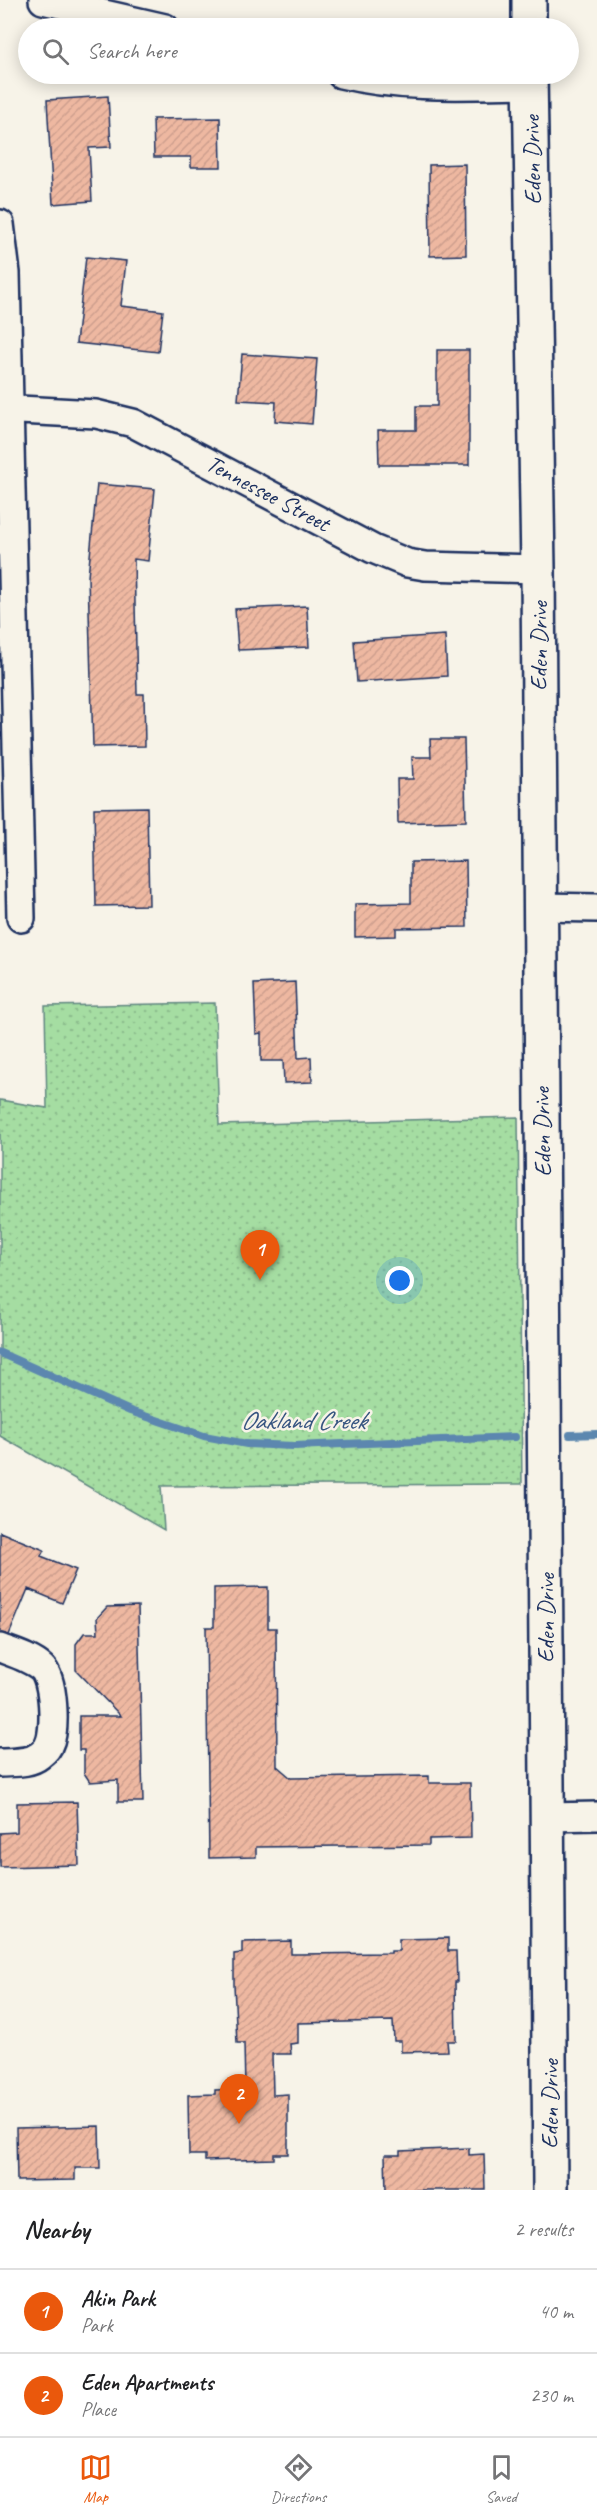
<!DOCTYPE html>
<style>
body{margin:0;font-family:Caveat,sans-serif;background:#f2f2f2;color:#202124}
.you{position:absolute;left:400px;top:1281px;width:21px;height:21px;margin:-15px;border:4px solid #fff;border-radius:50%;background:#1a73e8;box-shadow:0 0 0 9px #1a73e833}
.badge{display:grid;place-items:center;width:39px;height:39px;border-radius:50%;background:#ea580c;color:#fff;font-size:20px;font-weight:700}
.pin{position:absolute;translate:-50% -50px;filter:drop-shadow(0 2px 3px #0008)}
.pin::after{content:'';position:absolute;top:32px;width:21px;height:18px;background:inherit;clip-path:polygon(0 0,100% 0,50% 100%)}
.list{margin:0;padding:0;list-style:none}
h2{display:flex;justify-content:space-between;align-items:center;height:78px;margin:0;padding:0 24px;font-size:26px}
h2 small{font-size:20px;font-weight:400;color:#757577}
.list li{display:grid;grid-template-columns:39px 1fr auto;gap:18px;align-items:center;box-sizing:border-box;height:84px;padding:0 24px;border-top:2px solid #e0e0e0}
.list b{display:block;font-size:22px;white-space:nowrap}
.list p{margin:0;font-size:20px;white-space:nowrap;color:#757577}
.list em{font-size:20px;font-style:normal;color:#757577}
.icon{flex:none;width:33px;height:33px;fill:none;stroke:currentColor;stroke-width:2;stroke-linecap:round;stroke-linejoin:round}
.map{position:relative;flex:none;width:597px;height:2190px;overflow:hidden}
.search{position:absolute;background:#fff;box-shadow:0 3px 15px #0003;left:18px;right:18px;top:18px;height:66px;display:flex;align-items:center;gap:15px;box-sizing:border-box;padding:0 21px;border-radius:33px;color:#757577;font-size:22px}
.sheet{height:246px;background:#fff}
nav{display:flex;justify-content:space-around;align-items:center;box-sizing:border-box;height:84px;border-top:2px solid #e0e0e0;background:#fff;font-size:16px;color:#757577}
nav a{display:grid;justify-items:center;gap:3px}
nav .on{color:#ea580c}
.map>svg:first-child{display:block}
.park{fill:url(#park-dots);stroke:#608680;stroke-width:1.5}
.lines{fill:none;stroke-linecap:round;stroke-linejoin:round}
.stream{stroke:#5b87af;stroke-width:8}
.building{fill:url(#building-hatch);stroke:#1b2f5e;stroke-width:1.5}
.minor-casing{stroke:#1b2f5e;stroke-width:32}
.tertiary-casing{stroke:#1b2f5e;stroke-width:38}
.minor{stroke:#f7f3e8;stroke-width:27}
.tertiary{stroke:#f7f3e8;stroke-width:33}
.labels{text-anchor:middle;stroke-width:5;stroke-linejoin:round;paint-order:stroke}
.street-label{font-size:24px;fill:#1b2f5e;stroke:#f7f3e8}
.water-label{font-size:26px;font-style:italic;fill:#365480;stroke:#f7f3e8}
</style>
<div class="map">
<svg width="597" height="2190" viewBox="0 0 597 2190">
<defs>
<pattern id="park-dots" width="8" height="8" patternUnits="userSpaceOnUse" patternTransform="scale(1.5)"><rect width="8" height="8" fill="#a5dda2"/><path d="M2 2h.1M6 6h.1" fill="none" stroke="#8dbe8e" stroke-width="1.8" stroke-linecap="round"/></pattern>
<pattern id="building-hatch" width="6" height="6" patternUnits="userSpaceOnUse" patternTransform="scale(1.5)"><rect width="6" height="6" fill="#eeb8a1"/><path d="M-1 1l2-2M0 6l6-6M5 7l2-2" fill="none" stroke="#cc9e8d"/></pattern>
</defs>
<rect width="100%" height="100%" fill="#f7f3e8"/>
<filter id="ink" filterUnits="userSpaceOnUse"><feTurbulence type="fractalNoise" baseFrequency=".0167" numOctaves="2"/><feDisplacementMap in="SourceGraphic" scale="12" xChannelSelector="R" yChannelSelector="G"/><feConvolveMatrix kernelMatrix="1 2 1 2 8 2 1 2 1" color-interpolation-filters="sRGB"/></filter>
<g filter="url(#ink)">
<path class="park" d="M 215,1003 L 219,1125 L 518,1117 L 522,1484 L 161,1486 L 164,1530 L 0,1436 L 0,1100 L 47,1108 L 45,1006 Z"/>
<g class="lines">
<path class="stream" d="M 0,1353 L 130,1411 L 204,1436 L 247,1444 L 294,1446 L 515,1437
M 570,1435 L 597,1434"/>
</g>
<path class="building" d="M 108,96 L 111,147 L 89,148 L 92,201 L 53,204 L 47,100 Z
M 220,118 L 221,167 L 191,167 L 191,157 L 154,157 L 153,119 Z
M 465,164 L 466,255 L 430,256 L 429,165 Z
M 86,257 L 126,261 L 121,306 L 163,311 L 158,352 L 76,343 Z
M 437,350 L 469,350 L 469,465 L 379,465 L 378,430 L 416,430 L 416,406 L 437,406 Z
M 242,354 L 317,359 L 312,424 L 275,421 L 276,402 L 238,400 Z
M 97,484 L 155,489 L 148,561 L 134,559 L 137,694 L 144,694 L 145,746 L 93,747 L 88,577 Z
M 307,606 L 309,647 L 238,650 L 235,609 Z
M 445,635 L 447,676 L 357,682 L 354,641 Z
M 430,739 L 464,739 L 466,821 L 398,823 L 397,779 L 413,779 L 412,757 L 431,757 Z
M 147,807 L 149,905 L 96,906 L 94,808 Z
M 466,861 L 467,927 L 396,928 L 396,936 L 355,937 L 355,904 L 411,903 L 411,862 Z
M 295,982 L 298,1058 L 311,1057 L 312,1082 L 284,1083 L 283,1061 L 261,1061 L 261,1033 L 256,1034 L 254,984 Z
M 0,1532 L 44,1550 L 41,1556 L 76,1570 L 62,1603 L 28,1589 L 9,1635 L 0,1633 Z
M 268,1587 L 268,1628 L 276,1628 L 277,1766 L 291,1778 L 429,1776 L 429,1783 L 470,1783 L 471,1838 L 429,1839 L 429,1845 L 256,1847 L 256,1857 L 209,1858 L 206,1627 L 214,1627 L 214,1588 Z
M 138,1606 L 143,1802 L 118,1802 L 118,1780 L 90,1782 L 84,1773 L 84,1750 L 79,1750 L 79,1716 L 121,1716 L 76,1670 L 76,1644 L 84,1633 L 98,1633 L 97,1618 L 107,1607 Z
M 77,1802 L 79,1865 L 0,1867 L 0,1833 L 17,1832 L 17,1803 Z
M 448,1938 L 448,1951 L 456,1951 L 457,1982 L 455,1982 L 456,2041 L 447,2041 L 448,2051 L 401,2052 L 401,2041 L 394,2041 L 393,2021 L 298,2023 L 298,2043 L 290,2044 L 291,2054 L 272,2054 L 273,2095 L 288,2094 L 288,2154 L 274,2154 L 274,2159 L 205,2161 L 205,2155 L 189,2155 L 188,2095 L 215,2094 L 215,2090 L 245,2089 L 244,2043 L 237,2043 L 234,1985 L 234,1954 L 242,1953 L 242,1942 L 291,1941 L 291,1954 L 299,1954 L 391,1953 L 391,1951 L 399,1951 L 399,1939 Z
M 99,2126 L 100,2168 L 75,2168 L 75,2180 L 17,2181 L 16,2128 Z
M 469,2148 L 469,2155 L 484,2154 L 485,2190 L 386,2190 L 385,2155 L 400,2155 L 400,2151 Z"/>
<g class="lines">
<defs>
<path id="minor" d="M 43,0 L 165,28
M 341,74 C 404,89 467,85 531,84
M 0,224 L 6,273 L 21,918
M 0,409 L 96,414 L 133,423 L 373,549 L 407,563 L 425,566 L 538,569
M 540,907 L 597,908
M 0,1648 C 13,1653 31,1658 42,1668 C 54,1679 56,1730 49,1744 C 48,1748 44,1752 40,1755 C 29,1764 13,1762 0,1763
M 548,1817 L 597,1816"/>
<path id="tertiary" d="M 529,0 L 529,28
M 530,74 L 538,569 L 550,2190"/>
</defs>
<use href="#minor" class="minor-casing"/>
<use href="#tertiary" class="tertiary-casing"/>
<use href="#minor" class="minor"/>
<use href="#tertiary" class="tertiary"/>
</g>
</g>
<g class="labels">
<g class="street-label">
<text transform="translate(532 160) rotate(-91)" y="8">Eden Drive</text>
<text transform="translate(268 493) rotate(28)" y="8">Tennessee Street</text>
<text transform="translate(539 646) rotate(-90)" y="8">Eden Drive</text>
<text transform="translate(542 1132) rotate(-91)" y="8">Eden Drive</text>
<text transform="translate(546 1618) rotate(-90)" y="8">Eden Drive</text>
<text transform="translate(550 2104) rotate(-90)" y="8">Eden Drive</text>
</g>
<g class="water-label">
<text x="303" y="1429">Oakland Creek</text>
</g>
</g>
</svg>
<div class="you"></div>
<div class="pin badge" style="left:260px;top:1280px">1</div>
<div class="pin badge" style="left:239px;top:2124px">2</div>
<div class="search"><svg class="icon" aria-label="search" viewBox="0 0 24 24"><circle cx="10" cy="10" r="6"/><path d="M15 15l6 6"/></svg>Search here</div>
</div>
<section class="sheet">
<h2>Nearby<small>2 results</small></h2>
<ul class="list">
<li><span class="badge">1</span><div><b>Akin Park</b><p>Park</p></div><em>40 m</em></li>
<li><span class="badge">2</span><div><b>Eden Apartments</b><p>Place</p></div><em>230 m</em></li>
</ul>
</section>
<nav>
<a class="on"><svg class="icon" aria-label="map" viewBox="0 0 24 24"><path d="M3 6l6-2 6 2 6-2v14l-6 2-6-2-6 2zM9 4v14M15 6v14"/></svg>Map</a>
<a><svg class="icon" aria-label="directions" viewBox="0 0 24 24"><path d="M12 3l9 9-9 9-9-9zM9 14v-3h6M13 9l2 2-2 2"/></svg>Directions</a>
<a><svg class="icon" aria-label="saved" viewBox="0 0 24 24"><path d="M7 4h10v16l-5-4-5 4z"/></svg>Saved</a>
</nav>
